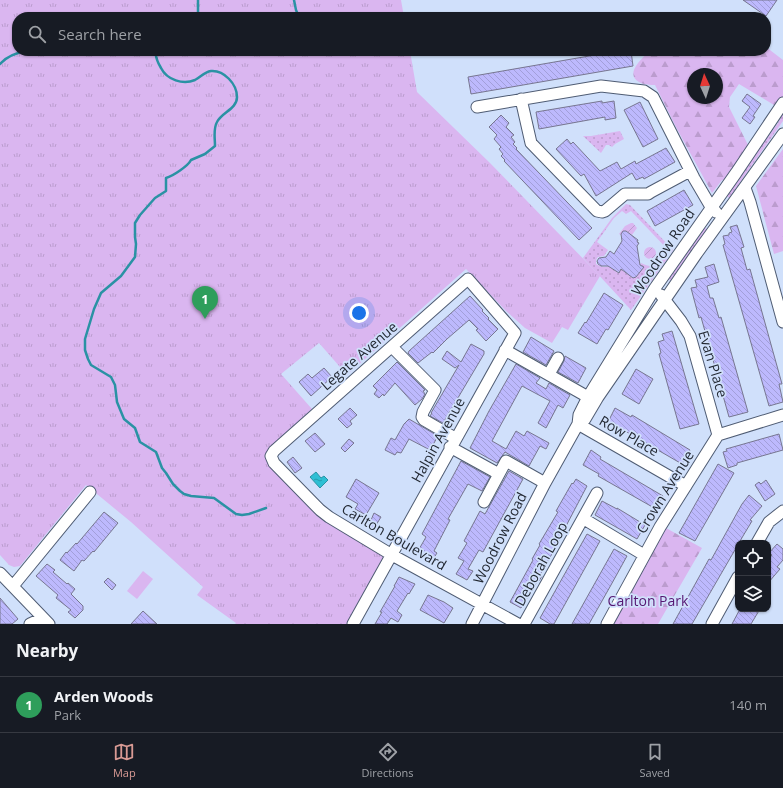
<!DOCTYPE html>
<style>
body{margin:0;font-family:"Open Sans",sans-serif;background:#242831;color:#f1f3f6}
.controls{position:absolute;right:12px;bottom:12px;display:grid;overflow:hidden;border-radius:8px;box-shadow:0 1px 3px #0004}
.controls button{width:36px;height:36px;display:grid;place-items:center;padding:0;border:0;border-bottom:1px solid #363941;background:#171b24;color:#f1f3f6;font:20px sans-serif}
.compass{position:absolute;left:687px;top:68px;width:36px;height:36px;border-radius:50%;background:#171b24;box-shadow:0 1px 3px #0004;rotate:356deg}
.you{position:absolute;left:359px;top:313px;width:14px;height:14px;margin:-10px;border:3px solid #fff;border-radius:50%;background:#1a73e8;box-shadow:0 0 0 6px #1a73e833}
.badge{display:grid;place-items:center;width:26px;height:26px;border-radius:50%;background:#d89a94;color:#fff;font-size:13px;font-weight:700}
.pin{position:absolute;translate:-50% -33px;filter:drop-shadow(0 1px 2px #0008)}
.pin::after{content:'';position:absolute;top:21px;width:14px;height:12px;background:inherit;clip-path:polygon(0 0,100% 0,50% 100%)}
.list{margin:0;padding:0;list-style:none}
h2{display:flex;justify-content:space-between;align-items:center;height:52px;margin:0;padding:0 16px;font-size:17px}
h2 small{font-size:13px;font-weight:400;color:#9ea1a6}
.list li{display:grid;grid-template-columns:26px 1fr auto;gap:12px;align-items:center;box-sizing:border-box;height:56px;padding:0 16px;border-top:1px solid #363941}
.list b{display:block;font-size:15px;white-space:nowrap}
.list p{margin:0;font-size:13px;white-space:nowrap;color:#9ea1a6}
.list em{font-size:13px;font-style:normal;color:#9ea1a6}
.icon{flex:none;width:22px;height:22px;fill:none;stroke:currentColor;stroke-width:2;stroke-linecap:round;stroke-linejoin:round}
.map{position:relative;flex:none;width:783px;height:624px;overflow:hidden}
.search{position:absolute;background:#171b24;box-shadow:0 1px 3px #0004;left:12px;right:12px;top:12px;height:44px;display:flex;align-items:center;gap:10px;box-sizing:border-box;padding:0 14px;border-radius:16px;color:#9ea1a6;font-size:15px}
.sheet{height:108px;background:#171b24}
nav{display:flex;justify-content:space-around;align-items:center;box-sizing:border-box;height:56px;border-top:1px solid #363941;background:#171b24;font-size:11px;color:#9ea1a6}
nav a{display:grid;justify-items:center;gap:2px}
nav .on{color:#d89a94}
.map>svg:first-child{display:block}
.grass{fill:url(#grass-dots)}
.forest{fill:url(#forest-firs);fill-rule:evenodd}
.park{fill:url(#park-tufts)}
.garden{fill:url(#garden-furrows)}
.pitch{fill:#dab6f0}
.water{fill:url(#water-ripples);stroke:#2a92a4}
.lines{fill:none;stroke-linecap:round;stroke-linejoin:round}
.stream{stroke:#2a92a4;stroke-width:2.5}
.building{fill:url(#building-back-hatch);stroke:#777690}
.minor-casing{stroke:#4f5c73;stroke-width:13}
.minor{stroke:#fff;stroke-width:11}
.labels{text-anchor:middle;stroke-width:3.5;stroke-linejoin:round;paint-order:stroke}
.street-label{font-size:14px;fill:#232933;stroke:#d0e0fb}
.park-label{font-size:14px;fill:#561772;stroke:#d0e0fb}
</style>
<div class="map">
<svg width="783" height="624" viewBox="0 0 783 624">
<defs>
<pattern id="grass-dots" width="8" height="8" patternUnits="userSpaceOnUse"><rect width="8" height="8" fill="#dab6f0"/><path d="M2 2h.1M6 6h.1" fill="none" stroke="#bb9cce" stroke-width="1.8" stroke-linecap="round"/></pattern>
<pattern id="forest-firs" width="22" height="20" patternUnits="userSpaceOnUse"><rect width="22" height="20" fill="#dab6f0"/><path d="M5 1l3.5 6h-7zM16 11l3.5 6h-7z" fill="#bb9cce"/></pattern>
<pattern id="park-tufts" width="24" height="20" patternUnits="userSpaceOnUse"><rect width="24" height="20" fill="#dab6f0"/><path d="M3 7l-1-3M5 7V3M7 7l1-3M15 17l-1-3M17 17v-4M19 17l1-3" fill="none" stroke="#bb9cce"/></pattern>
<pattern id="garden-furrows" width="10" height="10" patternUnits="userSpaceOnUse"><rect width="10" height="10" fill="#dab6f0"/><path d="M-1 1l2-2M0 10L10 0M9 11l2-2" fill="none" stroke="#bb9cce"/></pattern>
<pattern id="water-ripples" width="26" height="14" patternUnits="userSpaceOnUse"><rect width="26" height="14" fill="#2dbfd4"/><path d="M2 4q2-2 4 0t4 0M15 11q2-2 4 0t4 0" fill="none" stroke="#269bad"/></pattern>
<pattern id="building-back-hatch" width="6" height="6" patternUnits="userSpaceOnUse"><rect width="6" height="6" fill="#bdb9fd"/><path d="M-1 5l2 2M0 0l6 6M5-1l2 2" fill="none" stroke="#a29fd9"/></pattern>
</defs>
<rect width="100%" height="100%" fill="#d0e0fb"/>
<path class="grass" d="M 783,113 L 783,121 L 729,198 L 726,195 L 778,123 Z
M 620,131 L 624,139 L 615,144 L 612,147 L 609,145 L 606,145 L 601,153 L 583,136 L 591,136 Z
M 626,204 L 630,205 L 673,250 L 671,253 L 631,211 L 626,214 L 622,211 L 614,218 L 597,242 L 608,250 L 604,256 L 598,257 L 596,260 L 596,264 C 601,267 605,268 609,266 L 618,273 L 621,269 L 633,278 L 636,277 L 643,268 L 640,265 L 641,263 C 653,269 656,265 665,258 L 667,259 L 631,310 L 583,258 L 612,218 Z
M 705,228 L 707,229 L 670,281 L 669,279 Z"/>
<path class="forest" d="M 766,47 L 783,60 L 783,101 L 779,108 L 739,84 L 730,97 L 729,107 L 749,147 L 725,181 L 722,180 L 712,193 L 677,129 L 655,85 C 650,85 644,85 639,82 C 624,74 643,57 650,51 L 766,51 ZM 693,74 L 717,74 L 717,98 L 693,98 Z
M 783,149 L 783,251 L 774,254 L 756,186 Z
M 666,528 L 702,548 L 658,624 L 610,624 Z"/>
<path class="park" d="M 0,0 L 401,0 L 404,17 L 17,17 L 17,51 L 410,51 L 417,92 L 490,163 L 600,276 L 568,330 L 562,327 L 552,343 L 525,328 L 506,311 L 466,269 L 347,375 L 319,343 L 281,374 L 312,409 L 271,447 L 270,463 L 383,554 L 384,557 L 348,624 L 235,624 L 236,623 L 197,595 L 203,587 L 131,522 L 86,485 L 20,566 L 14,567 L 9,565 L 0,555 Z"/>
<path class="garden" d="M 631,223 L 633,223 L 637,228 L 632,235 L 626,231 L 623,231 L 621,235 L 619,234 L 625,226 Z
M644 253a6 6 0 1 1 12 0a6 6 0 1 1-12 0Z"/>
<path class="pitch" d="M 143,571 L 153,579 L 137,599 L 127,591 Z"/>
<path class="water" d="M 316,472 L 321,478 L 324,476 L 328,480 L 320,488 L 310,477 Z"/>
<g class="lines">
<path class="stream" d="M 294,0 L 296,10 L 299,17
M 195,17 L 198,14 L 198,0
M 47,51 C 58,54 60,56 71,51
M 156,51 C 155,57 158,63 161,68 C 167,80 183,85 195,80 C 201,77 204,72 211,71 C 224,70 237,84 237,97 C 237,109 222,112 217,122 C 213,129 215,138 215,146 L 205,154 L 191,160 C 188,166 173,176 166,178 L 166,191 L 155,198 L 140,215 L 135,223 L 135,237 L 136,244 L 135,257 L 121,276 L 101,293 L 94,309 L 85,339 L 85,350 L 88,359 L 91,365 L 111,377 L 115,385 L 117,402 L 124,419 L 135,428 L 140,442 L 156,452 L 162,468 L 166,473 L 173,484 L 180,491 L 184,494 L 191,496 L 214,498 L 236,514 L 242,515 L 249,514 L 266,508
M 0,64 C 7,56 15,53 26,51"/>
</g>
<path class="building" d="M 743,0 L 777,0 L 766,16 Z
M 618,51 L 631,51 L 633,66 L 471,94 L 468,77 Z
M 747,94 L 761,104 L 753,116 L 755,117 L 750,124 L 742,118 L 750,107 L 742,101 Z
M 602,101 L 602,103 L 614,101 L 616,118 L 605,120 L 605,117 L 539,129 L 536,112 Z
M 640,102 L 658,139 L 643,147 L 624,110 Z
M 501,115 L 509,123 L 506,127 L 514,135 L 511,137 L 515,142 L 513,144 L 517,148 L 516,149 L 592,228 L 579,240 L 504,161 L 505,160 L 501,156 L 503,154 L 499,149 L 501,147 L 494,139 L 497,135 L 489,127 Z
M 567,139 L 571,144 L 573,142 L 600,171 L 617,162 L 621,169 L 635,161 L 636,164 L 666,148 L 675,162 L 644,179 L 643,177 L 636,180 L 632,173 L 596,196 L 584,174 L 581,176 L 556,149 Z
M 684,190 L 693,205 L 655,226 L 647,211 Z
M 737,225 L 744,247 L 741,248 L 747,270 L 750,269 L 782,384 L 779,384 L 783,402 L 769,406 L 723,245 L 725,244 L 723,236 L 729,235 L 729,233 L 732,232 L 730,227 Z
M 623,231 L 626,231 L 638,240 L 637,242 L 639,243 L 637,246 L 640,265 L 644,267 L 636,277 L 633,278 L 621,269 L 619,273 L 608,266 L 601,266 L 598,264 L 597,261 L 599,258 L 606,257 L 610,251 L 614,254 L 622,241 L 621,234 Z
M 714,264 L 719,282 L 707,286 L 710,298 L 713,298 L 719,318 L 721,317 L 748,412 L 729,417 L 701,317 L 699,318 L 691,288 L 697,287 L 695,280 L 708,277 L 705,267 Z
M 604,293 L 623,305 L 608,330 L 606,329 L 597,344 L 578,333 L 585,322 L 586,323 Z
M 470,296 L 483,310 L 482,311 L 489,318 L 488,319 L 498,329 L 486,341 L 476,330 L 478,329 L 469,320 L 447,339 L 433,353 L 432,352 L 418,363 L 408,353 L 409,351 Z
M 672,331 L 699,424 L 680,429 L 659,354 L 661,353 L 658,342 L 664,340 L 662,334 Z
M 531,337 L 554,351 L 546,365 L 523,352 Z
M 471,344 L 484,351 L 484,354 L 443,423 L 430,416 L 432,413 L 431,413 L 459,365 L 455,368 L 442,359 L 447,351 L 461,362 Z
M 565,356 L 586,368 L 578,383 L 558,372 L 564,361 Z
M 397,362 L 425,390 L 423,391 L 425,394 L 422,399 L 415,405 L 395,383 L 384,396 L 383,394 L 379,398 L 374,394 L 377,390 L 373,386 Z
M 516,364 L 540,378 L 536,383 L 546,389 L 549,383 L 570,395 L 563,408 L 558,405 L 546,428 L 538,423 L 550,401 L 522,386 L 492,441 L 506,449 L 516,431 L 524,436 L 527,431 L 549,443 L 546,449 L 540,446 L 529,466 L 505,452 L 497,463 L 470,448 L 489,411 Z
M 324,368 L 332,377 L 311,396 L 299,382 L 308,374 L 312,378 Z
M 636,369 L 653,379 L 639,404 L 622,394 Z
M 350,408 L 357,415 L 350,421 L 352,424 L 347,428 L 338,419 Z
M 615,408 L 631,417 L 632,415 L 690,450 L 682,464 L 618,427 L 617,428 L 608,422 Z
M 409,419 L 438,436 L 430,450 L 409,439 L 401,453 L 397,452 L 395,455 L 385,450 L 391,438 L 395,440 L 404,424 Z
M 315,433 L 325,444 L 315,452 L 305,441 Z
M 779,434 L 783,450 L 737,463 L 737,465 L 728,468 L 723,452 L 727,451 L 726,449 Z
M 349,439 L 354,443 L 345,452 L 341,448 Z
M 591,450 L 601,457 L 600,459 L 663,496 L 656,509 L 598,476 L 599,474 L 583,465 Z
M 293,457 L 302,468 L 295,473 L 287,462 Z
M 461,461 L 490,477 L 482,491 L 468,484 L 448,519 L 450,520 L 434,551 L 437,553 L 433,559 L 418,551 L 426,537 L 422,534 Z
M 718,464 L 734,473 L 695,541 L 679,533 Z
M 509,471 L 523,479 L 483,552 L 479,550 L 468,569 L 473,571 L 467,580 L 456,574 L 464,561 L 458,558 L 467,543 L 464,541 L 480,511 L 485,514 Z
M 356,479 L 379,493 L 366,515 L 355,509 L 358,504 L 346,497 Z
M 576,479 L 587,486 L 565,528 L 566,529 L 540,575 L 542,576 L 539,581 L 538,580 L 521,608 L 510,602 L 533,560 L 532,559 L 540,545 L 539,544 L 558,512 L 556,511 L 572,483 L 573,484 Z
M 766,480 L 775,494 L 765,501 L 755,485 L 759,482 L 761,484 Z
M 749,495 L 762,506 L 750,520 L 752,521 L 743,536 L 692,624 L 673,624 L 709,559 L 711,560 L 742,504 Z
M 602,501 L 617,509 L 617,508 L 645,525 L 637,539 L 595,515 Z
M 104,512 L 118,523 L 94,552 L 93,551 L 84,561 L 82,560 L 74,571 L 60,560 L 66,552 L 67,553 L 76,543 L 77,544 Z
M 374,513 L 381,517 L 373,530 L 368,527 Z
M 587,534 L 600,541 L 554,624 L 550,624 L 540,618 Z
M 777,544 L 783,549 L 783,560 L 777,567 L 780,569 L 768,583 L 768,560 L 772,555 L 769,553 Z
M 614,549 L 627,556 L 611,585 L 589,624 L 572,624 Z
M 47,564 L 55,570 L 53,572 L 67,584 L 68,583 L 75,589 L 71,594 L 83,606 L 83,610 L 75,618 L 68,612 L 71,610 L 56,598 L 58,595 L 36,576 Z
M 399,577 L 415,584 L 409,594 L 408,593 L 397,611 L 402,615 L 398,622 L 391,618 L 387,624 L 375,624 L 382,612 L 380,612 L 395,586 L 394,586 Z
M 108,578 L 116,585 L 112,590 L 104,582 Z
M 428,595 L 444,602 L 453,608 L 444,623 L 420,610 Z
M 0,598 L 18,619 L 12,624 L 0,624 Z
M 740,609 L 760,609 L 751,624 L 732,624 Z
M 143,611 L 157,624 L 131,624 Z"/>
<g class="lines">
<defs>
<path id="minor" d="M 521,99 L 531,143 L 597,211 L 602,212 L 605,211 L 625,194 L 648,194 L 651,192 L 690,171
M 477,107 L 601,86 L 644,91 L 653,97 L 694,178 L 711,207 L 716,212
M 745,188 L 750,202 L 783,322
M 661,295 L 681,321 L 690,336 L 718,435
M 392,347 L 435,390 L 423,412 L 422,417 L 424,420 L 455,438
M 505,350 L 588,397
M 549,374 L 558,358
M 578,424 L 579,415 L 588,397 L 655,288 L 736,173 L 783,103
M 578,424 L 686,486
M 450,447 L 499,474
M 484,502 L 506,461 L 545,483
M 584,519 L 644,555
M 757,543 L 769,522 L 783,511
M 0,573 L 49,624
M 13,586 L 90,492
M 30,624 L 43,618
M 353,624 C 407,527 461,430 515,333 L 468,279 L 274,451 L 271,456 L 274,463 L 320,510 L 329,517 L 392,555 L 518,624
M 472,624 L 545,483 L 578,424 L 585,419 L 598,397 L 697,253 L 783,134
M 524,624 L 597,493
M 607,624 L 660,527 L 718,435 L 783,415
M 712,624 L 738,577"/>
</defs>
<use href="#minor" class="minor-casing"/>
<use href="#minor" class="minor"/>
</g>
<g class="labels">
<g class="street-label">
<text transform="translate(663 252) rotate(-56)" y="5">Woodrow Road</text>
<text transform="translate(359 356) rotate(-41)" y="5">Legate Avenue</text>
<text transform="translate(713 364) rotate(73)" y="5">Evan Place</text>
<text transform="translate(629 436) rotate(30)" y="5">Row Place</text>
<text transform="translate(438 440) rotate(-61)" y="5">Halpin Avenue</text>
<text transform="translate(665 492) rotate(-58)" y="5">Crown Avenue</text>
<text transform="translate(394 537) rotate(30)" y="5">Carlton Boulevard</text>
<text transform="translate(500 538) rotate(-63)" y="5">Woodrow Road</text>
<text transform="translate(541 564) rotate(-61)" y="5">Deborah Loop</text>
</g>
<g class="park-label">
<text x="648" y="606">Carlton Park</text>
</g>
</g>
</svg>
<div class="controls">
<button><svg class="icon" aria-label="locate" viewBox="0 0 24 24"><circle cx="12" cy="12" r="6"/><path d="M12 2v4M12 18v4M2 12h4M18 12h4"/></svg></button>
<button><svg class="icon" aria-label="layers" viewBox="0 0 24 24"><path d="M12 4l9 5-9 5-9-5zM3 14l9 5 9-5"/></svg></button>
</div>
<svg class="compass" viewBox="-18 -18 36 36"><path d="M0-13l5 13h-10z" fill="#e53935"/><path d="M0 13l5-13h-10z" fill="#9ea1a6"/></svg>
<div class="you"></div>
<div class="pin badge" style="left:205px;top:319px;background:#2e9e5b">1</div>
<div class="search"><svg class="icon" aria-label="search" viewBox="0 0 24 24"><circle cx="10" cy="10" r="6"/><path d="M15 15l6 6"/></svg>Search here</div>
</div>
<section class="sheet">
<h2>Nearby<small></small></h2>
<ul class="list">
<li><span class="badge" style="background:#2e9e5b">1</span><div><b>Arden Woods</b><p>Park</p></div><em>140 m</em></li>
</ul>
</section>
<nav>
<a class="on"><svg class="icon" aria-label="map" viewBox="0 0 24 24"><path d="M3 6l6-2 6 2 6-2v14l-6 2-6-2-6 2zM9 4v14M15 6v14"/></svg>Map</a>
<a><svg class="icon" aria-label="directions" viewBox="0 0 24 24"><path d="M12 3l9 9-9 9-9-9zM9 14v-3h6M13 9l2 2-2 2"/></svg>Directions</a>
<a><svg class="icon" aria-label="saved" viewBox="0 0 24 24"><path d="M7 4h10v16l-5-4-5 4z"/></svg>Saved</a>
</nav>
